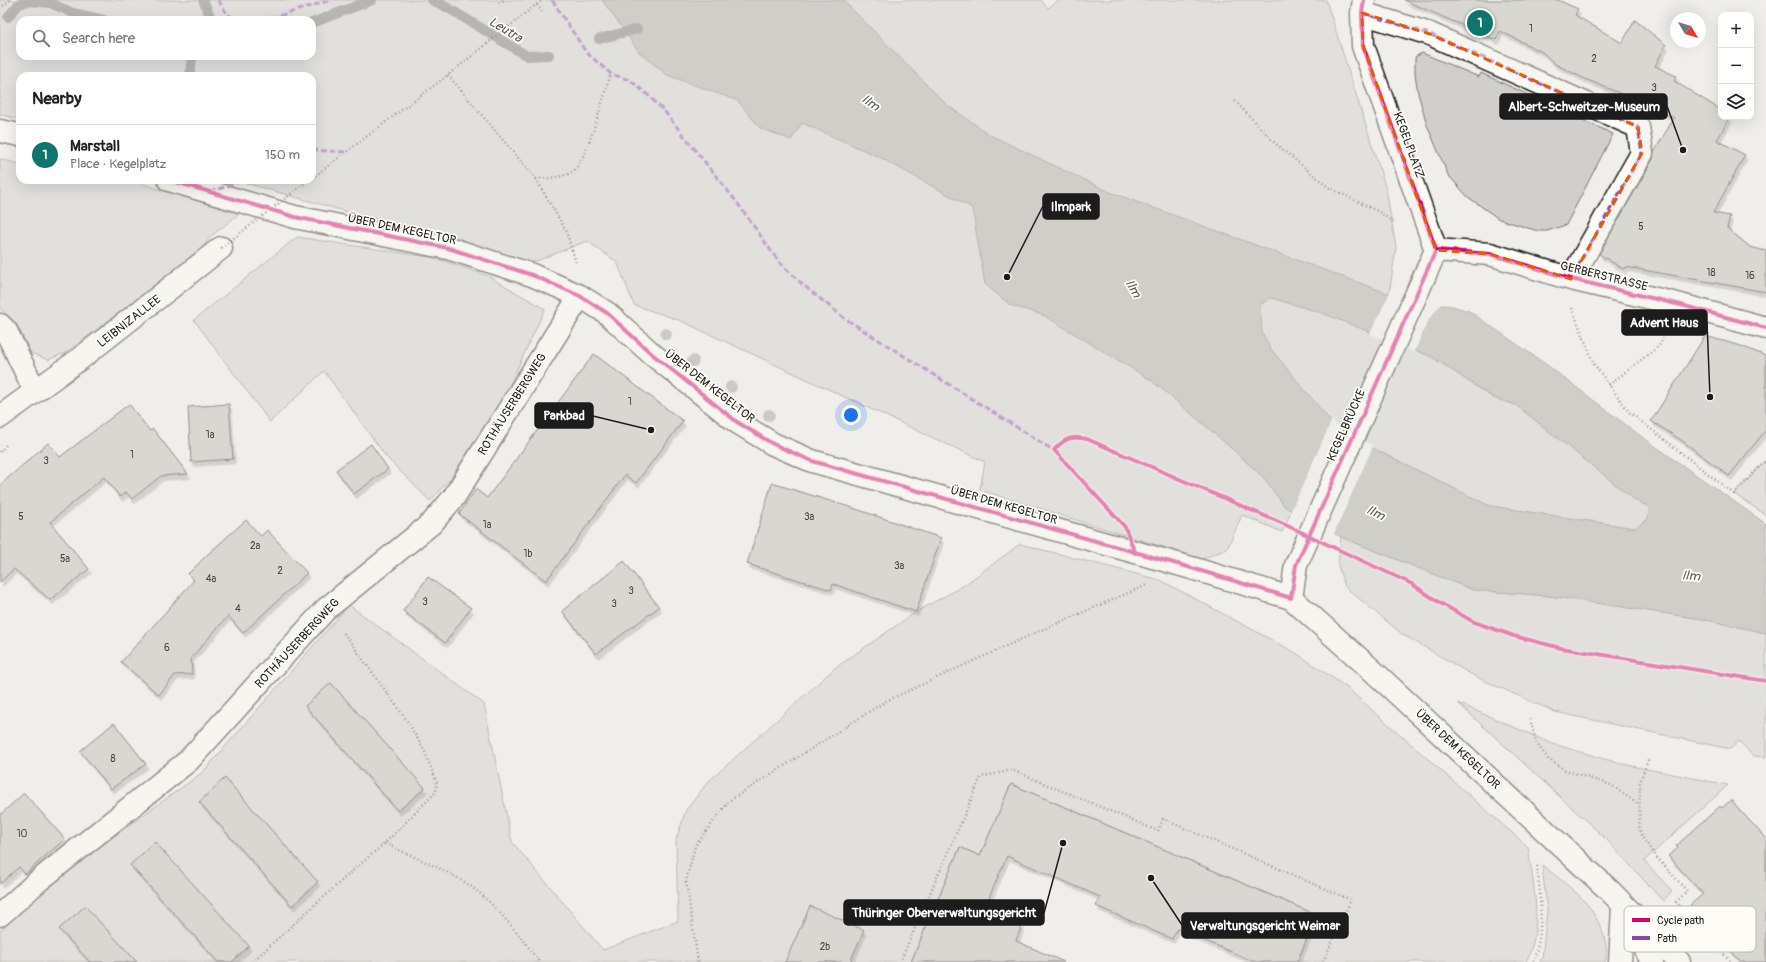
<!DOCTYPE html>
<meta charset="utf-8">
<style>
body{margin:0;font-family:Pangolin,sans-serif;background:#f6f6f6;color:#222}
.controls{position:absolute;right:12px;top:12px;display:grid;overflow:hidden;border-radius:8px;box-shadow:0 4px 16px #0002}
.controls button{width:36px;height:36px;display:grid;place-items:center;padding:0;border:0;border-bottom:1px solid #e0e0e0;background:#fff;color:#222;font:20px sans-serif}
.compass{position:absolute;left:1670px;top:12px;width:36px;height:36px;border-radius:50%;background:#fff;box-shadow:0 4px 16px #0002;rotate:128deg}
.you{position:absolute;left:851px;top:415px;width:14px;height:14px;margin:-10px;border:3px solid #fff;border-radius:50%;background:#1a73e8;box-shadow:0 0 0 6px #1a73e833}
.badge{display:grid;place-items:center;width:26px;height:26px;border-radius:50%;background:#0f766e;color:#fff;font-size:13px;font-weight:700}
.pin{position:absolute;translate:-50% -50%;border:2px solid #fff;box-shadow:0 1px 4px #0006}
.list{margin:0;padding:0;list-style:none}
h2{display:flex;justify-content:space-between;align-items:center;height:52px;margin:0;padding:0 16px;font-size:17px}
h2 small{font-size:13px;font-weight:400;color:#767676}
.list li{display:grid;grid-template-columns:26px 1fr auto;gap:12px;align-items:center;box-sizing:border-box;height:60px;padding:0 16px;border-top:1px solid #e0e0e0}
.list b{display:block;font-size:15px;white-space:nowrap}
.list p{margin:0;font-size:13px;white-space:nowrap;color:#767676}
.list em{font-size:13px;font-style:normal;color:#767676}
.icon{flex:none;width:22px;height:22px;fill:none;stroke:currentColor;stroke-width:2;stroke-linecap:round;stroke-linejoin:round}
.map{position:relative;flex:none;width:1766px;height:962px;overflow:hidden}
.search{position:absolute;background:#fff;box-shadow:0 4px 16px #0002;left:16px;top:16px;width:300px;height:44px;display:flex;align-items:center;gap:10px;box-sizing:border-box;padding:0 14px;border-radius:12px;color:#767676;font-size:15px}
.panel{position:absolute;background:#fff;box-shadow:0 4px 16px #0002;left:16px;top:72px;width:300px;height:112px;border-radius:12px}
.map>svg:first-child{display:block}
.green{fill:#d0cfcc;stroke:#767674;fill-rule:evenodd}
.water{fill:#a8a7a3;stroke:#706f6d;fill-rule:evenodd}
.pier{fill:#f0eeea}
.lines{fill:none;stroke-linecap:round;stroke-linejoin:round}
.stream{stroke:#706f6d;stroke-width:10}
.building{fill:#bbbab6;stroke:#1c1c1c;filter:url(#shadow)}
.minor-casing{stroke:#1c1c1c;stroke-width:25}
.path{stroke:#1c1c1c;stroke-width:2.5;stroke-dasharray:1 3;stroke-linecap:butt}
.minor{stroke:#fdfcf7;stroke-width:22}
.path-bridge{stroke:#1c1c1c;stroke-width:2.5;stroke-dasharray:1 3;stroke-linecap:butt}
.quiet{stroke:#8e44ad;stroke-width:3;stroke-dasharray:6 3;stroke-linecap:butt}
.cycleway-casing{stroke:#fdfcf7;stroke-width:6}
.cycleway{stroke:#d6006c;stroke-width:4}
.tree{fill:#9e9d9b}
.marked{fill:none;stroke:#e8590c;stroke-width:3;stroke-dasharray:8 5;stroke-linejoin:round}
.labels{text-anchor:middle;stroke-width:3.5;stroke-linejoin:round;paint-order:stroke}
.number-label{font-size:10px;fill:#444442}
.street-label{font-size:12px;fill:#1c1c1c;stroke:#fdfcf7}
.water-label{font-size:13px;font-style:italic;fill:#5b5b59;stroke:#fdfcf7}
.key{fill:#fdfcf7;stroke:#bab9b5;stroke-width:1}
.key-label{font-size:11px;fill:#1c1c1c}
.leader{fill:none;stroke:#1c1c1c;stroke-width:1.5}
.callout-dot{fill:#1c1c1c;stroke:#fdfcf7;stroke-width:1.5}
.callout{fill:#1c1c1c;stroke:#1c1c1c;stroke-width:1.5}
.callout-label{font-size:13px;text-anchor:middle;font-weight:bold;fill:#fff}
</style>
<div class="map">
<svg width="1766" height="962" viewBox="0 0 1766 962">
<defs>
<filter id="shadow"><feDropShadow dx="2.5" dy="4.5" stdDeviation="0" flood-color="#0004"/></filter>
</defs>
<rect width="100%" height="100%" fill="#f0eeea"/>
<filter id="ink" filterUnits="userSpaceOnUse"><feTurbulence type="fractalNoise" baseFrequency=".025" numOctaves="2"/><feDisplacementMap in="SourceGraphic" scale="8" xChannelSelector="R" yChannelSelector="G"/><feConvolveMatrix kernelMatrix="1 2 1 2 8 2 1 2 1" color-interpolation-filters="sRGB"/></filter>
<g filter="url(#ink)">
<path class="green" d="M 0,0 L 1041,0 L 1048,8 L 1059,0 L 1326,0 L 1386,189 L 1396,247 L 1390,289 L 1371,332 L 1432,357 L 1493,398 L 1516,405 L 1635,500 L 1649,507 L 1648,519 L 1635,528 L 1490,506 L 1378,451 L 1337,429 L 1331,422 L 1282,532 L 1242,515 L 1227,549 L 1202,559 L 980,490 L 985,462 L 679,320 L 634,305 L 617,262 L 587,241 L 526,265 L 455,237 L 351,213 L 235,180 L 312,180 L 312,76 L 20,76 L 20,120 L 0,114 ZM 20,20 L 312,20 L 312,56 L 20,56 Z
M 1422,53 L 1479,77 L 1481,73 L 1613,134 L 1566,225 L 1547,231 L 1538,231 L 1499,219 L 1468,197 L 1448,175 L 1427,125 L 1418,93 L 1415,74 L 1415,57 Z
M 0,159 L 20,164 L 20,180 L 130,180 L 239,214 L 211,236 L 200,251 L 67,352 L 48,360 L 31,353 L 16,323 L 0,308 Z
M 297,237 L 435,258 L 488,276 L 545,309 L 505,395 L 451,478 L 430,501 L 387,458 L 324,371 L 270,422 L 194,320 Z
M 1766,460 L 1766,515 L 1734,494 Z
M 1341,537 L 1473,590 L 1549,596 L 1702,619 L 1766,633 L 1766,757 L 1753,756 L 1739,741 L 1730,749 L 1555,712 L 1476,677 L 1402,634 L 1345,587 L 1338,566 Z
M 1020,544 L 1160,580 L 1296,653 L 1346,687 L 1528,847 C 1533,885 1544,926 1526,962 L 1297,962 L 1317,915 L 1011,784 L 980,856 L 960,847 L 911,962 L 0,962 L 0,931 L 62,874 L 203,772 L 349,605 L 484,704 L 512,842 L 603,950 L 678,921 L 676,840 L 686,810 L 708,782 L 835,668 L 916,612 L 963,586 Z
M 1458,703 L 1553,744 L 1622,764 L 1728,785 L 1644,861 L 1672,891 L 1663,901 L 1607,840 Z
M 1542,865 C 1556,876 1576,891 1587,904 C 1599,919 1610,944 1605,962 L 1540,962 L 1542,958 L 1547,911 Z"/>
<path class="water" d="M 602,0 L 843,0 L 947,105 L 990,135 L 1110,192 L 1412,302 L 1452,306 L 1469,311 L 1547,365 L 1638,434 L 1766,524 L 1766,633 L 1702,619 L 1549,596 L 1473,590 L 1341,537 L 1285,507 L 1263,477 L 1214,433 L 1151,380 L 1045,316 L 1010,305 L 985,284 L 972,208 L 879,157 L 802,123 L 791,140 L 760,128 L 738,101 L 667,75 L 639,52 ZM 1271,298 L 1322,313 L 1432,357 L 1494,398 L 1516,405 L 1635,500 L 1649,507 L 1648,519 L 1635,528 L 1490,506 L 1378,451 L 1337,429 L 1270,348 L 1262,332 L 1260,305 Z"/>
<path class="pier" d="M 1390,292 L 1412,300 L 1442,303 L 1429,319 L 1414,352 L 1370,334 Z
M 1332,420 L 1338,427 L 1373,446 L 1333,536 L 1290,513 Z"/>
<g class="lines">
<path class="stream" d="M 203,0 L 212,20
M 432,0 L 448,8 L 527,56 L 549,55
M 8,17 L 18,5 L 27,1 L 50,3 L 73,13 L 104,20
M 312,23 L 372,0
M 599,39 L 637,29
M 190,76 L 192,56"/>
</g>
<path class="building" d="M 1404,0 L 1558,0 L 1578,9 L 1575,15 L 1622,43 L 1635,20 L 1666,45 L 1655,66 L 1676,76 L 1674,81 L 1721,110 L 1721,117 L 1730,117 L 1717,140 L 1745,155 L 1713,213 L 1730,216 L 1727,228 L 1750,247 L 1766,251 L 1766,292 L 1626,267 L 1623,269 L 1599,254 L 1653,159 L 1654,152 L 1674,118 L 1634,99 L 1585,79 L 1555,64 L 1542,52 L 1500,31 L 1496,40 Z
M 1705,336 L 1741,346 L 1766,356 L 1766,430 L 1729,476 L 1681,440 L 1651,421 Z
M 594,354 L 683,421 L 636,483 L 625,475 L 546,581 L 459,514 L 476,489 L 487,498 Z
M 129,404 L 150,431 L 153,429 L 188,474 L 161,476 L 132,499 L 126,492 L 120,497 L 104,477 L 50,522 L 89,569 L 50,600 L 14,569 L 0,582 L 0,485 L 48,443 L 60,457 Z
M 229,404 L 233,459 L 191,462 L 188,407 Z
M 371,444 L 388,469 L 354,494 L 336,470 Z
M 772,483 L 856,509 L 941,538 L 916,612 L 833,584 L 831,590 L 747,564 Z
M 246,520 L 261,536 L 267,530 L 307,573 L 243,633 L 228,616 L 191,658 L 192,674 L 175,675 L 159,695 L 121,662 L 194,580 L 188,574 L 208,554 Z
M 624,561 L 659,607 L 596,654 L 562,611 Z
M 428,577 L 471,608 L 445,643 L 403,611 Z
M 331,683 L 425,788 L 398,811 L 305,706 Z
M 114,723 L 146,764 L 111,789 L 80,751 Z
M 225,778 L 318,882 L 292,906 L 199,802 Z
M 1011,784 L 1317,915 L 1297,962 L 1255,962 L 1177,929 L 1172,939 L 1096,906 L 1100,897 L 1007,856 L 985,907 L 1022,925 L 1016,941 L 1064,962 L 911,962 L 960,847 L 980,856 Z
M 24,793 L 65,839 L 25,874 L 19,867 L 0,884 L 0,815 Z
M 1731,800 L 1766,839 L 1766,962 L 1741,962 L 1690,905 L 1703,894 L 1668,856 L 1678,848 L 1676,846 L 1720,806 L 1722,808 Z
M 155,842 L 249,946 L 232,962 L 218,962 L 130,865 Z
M 85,906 L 137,962 L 90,962 L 59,929 Z
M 810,906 L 864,930 L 850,962 L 785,962 Z"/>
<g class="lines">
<defs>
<path id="minor" d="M 1362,13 L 1430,34 L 1638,127 L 1642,153 L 1571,279
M 0,131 L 20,135
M 169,180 L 295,217 L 448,248 L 532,275 L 580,296 L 607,313 L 652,354 L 737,422 L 773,444 L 812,461 L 1188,567 L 1291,598 L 1373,671 L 1610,891 L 1679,962
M 1436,250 L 1490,254 L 1571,279 L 1681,305 L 1766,328
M 0,325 L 6,331 L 35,391
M 0,417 L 81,358 L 221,248
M 1291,598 L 1296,565 L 1436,250 L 1363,46 L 1362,13 L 1364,0
M 0,915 L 37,882 L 188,761 L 326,609 L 432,523 L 454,497 L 580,296
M 1633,924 L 1652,962
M 1620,962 L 1623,906"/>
</defs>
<use href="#minor" class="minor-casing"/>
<path class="path" d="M 499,3 L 504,0
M 537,5 L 542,12
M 3,6 L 10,0
M 448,75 L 536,179 L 566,231 L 576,263
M 1235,101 L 1275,143 L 1328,187 L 1379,212 L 1395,223
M 536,179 C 547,178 562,178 572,172 C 587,163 604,93 611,74
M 1572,308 L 1594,364 L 1629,412 L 1734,494 L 1766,460
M 1609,385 L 1659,346 L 1667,331
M 0,452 L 6,445
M 1530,719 L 1536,742 L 1548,759 L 1565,770 L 1611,785 L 1639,805
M 1648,760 L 1640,782 L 1639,826 L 1642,837 L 1658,859 L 1687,891 L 1676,902 L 1731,962
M 385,843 C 414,858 452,871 477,891 C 497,907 525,941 539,962
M 252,962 L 349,874 L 385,843 L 436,792 L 437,783 L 424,750 L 408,722 L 343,632
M 698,962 L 686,881 L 695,846 L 729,801 L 886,701 L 1037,632 L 1147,585
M 900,962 L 981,777 L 1012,770 L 1158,831 L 1163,819 L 1351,900 L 1323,962
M 1533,962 C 1545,931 1540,895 1537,863"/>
<use href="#minor" class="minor"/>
<path class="path-bridge" d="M 312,178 L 448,75 L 542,0
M 221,248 L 309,180"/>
<path class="quiet" d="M 218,0 L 228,15 L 240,20
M 552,0 L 586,52 L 611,74 L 630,80 L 649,96 L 665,112 L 736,201 L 779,262 L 802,284 L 844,318 L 1056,452
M 1362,13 L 1430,34 L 1638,127 L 1642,153 L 1571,279
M 253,20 L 275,17 L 331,0
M 312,150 L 346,152
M 210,192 L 244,180"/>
<defs>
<path id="cycleway" d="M 169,180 L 295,217 L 448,248 L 532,275 L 580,296 L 607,313 L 652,354 L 737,422 L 773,444 L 812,461 L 1188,567 L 1291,598 L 1296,565 L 1436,250 L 1363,46 L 1362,13 L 1364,0
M 1436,250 L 1490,254 L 1571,279 L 1681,305 L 1766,328
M 1135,553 L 1125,527 L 1054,450 C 1065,438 1071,436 1087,439 L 1288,526 L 1412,584 L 1440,603 L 1474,622 L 1514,636 L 1561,648 L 1766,681"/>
</defs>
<use href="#cycleway" class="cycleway-casing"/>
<use href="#cycleway" class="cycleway"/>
</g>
<g class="tree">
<circle cx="666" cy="334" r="6"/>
<circle cx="693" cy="361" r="6"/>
<circle cx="731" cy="387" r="6"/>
<circle cx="769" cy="415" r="6"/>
</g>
</g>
<path d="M0 0H1766V962H0ZM 1362,13 L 1430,34 L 1638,127 L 1642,153 L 1571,279 L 1490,254 L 1436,250 L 1363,46 Z" fill="#f0eeea" fill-opacity=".55" fill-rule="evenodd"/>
<path class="marked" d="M 1362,13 L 1430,34 L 1638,127 L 1642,153 L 1571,279 L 1490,254 L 1436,250 L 1363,46 Z"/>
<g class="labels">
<g class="number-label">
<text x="1531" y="32">1</text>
<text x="1594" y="62">2</text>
<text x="1654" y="91">3</text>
<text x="1641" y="230">5</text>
<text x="1711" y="276">18</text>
<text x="1750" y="279">16</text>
<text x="630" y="405">1</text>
<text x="210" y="438">1a</text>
<text x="132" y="458">1</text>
<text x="46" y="464">3</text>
<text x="21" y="520">5</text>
<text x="809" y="520">3a</text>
<text x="487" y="528">1a</text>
<text x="255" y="549">2a</text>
<text x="528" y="557">1b</text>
<text x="65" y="562">5a</text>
<text x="899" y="569">3a</text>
<text x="280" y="574">2</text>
<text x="211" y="582">4a</text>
<text x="631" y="594">3</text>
<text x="425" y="605">3</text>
<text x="614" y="607">3</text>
<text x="238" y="612">4</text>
<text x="167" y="651">6</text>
<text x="113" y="762">8</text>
<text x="22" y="837">10</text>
<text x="825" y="950">2b</text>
</g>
<g class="street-label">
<text transform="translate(1409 145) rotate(70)" y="4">KEGELPLATZ</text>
<text transform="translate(402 229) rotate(12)" y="4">ÜBER DEM KEGELTOR</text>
<text transform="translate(1604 276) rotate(14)" y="4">GERBERSTRASSE</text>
<text transform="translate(129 321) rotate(-38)" y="4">LEIBNIZALLEE</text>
<text transform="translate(710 386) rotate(38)" y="4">ÜBER DEM KEGELTOR</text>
<text transform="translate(512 404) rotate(-58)" y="4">ROTHÄUSERBERGWEG</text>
<text transform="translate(1346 425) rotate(-66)" y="4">KEGELBRÜCKE</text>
<text transform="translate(1004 505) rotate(16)" y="4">ÜBER DEM KEGELTOR</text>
<text transform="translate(297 643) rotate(-47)" y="4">ROTHÄUSERBERGWEG</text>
<text transform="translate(1458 749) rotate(43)" y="4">ÜBER DEM KEGELTOR</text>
</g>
<g class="water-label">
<text transform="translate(506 29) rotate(31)" y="5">Leutra</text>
<text transform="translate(871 102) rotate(35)" y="5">Ilm</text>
<text transform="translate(1134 288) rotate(60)" y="5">Ilm</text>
<text transform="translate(1376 512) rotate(26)" y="5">Ilm</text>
<text transform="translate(1691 575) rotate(5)" y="5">Ilm</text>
</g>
</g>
<rect x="1624" y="906" width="132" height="46" rx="6" class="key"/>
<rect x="1632" y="918" width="18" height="4" fill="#d6006c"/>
<rect x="1632" y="936" width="18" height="4" fill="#8e44ad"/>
<g class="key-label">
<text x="1657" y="924">Cycle path</text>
<text x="1657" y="942">Path</text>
</g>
<path class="leader" d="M1683 150L1667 106M1007 277L1043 206M1710 397L1707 322M651 430L593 416M1063 843L1044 913M1151 878L1182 925"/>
<g class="callout-dot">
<circle cx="1683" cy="150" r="4"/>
<circle cx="1007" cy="277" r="4"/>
<circle cx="1710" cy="397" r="4"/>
<circle cx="651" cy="430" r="4"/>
<circle cx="1063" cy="843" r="4"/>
<circle cx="1151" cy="878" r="4"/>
</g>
<g class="callout">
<rect x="1500" y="94" width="167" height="25" rx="4"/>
<rect x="1043" y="194" width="56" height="25" rx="4"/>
<rect x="1622" y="310" width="85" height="25" rx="4"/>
<rect x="535" y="403" width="58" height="25" rx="4"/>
<rect x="844" y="900" width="200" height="25" rx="4"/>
<rect x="1182" y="913" width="166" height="25" rx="4"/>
</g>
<g class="callout-label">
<text x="1584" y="111">Albert-Schweitzer-Museum</text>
<text x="1071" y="211">Ilmpark</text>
<text x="1664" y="327">Advent Haus</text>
<text x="564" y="420">Parkbad</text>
<text x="944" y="917">Thüringer Oberverwaltungsgericht</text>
<text x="1265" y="930">Verwaltungsgericht Weimar</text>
</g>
</svg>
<div class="controls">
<button>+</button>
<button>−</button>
<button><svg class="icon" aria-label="layers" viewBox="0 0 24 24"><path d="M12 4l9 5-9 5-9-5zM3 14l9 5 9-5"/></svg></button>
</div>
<svg class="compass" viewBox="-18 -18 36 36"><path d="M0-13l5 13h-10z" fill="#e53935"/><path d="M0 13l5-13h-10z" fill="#767676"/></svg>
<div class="you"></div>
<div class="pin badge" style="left:1480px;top:23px">1</div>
<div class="search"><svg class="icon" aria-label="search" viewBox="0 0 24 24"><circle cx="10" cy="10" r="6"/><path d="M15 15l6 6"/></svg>Search here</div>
<section class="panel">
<h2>Nearby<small></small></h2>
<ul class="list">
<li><span class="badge">1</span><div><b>Marstall</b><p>Place · Kegelplatz</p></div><em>150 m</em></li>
</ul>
</section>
</div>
